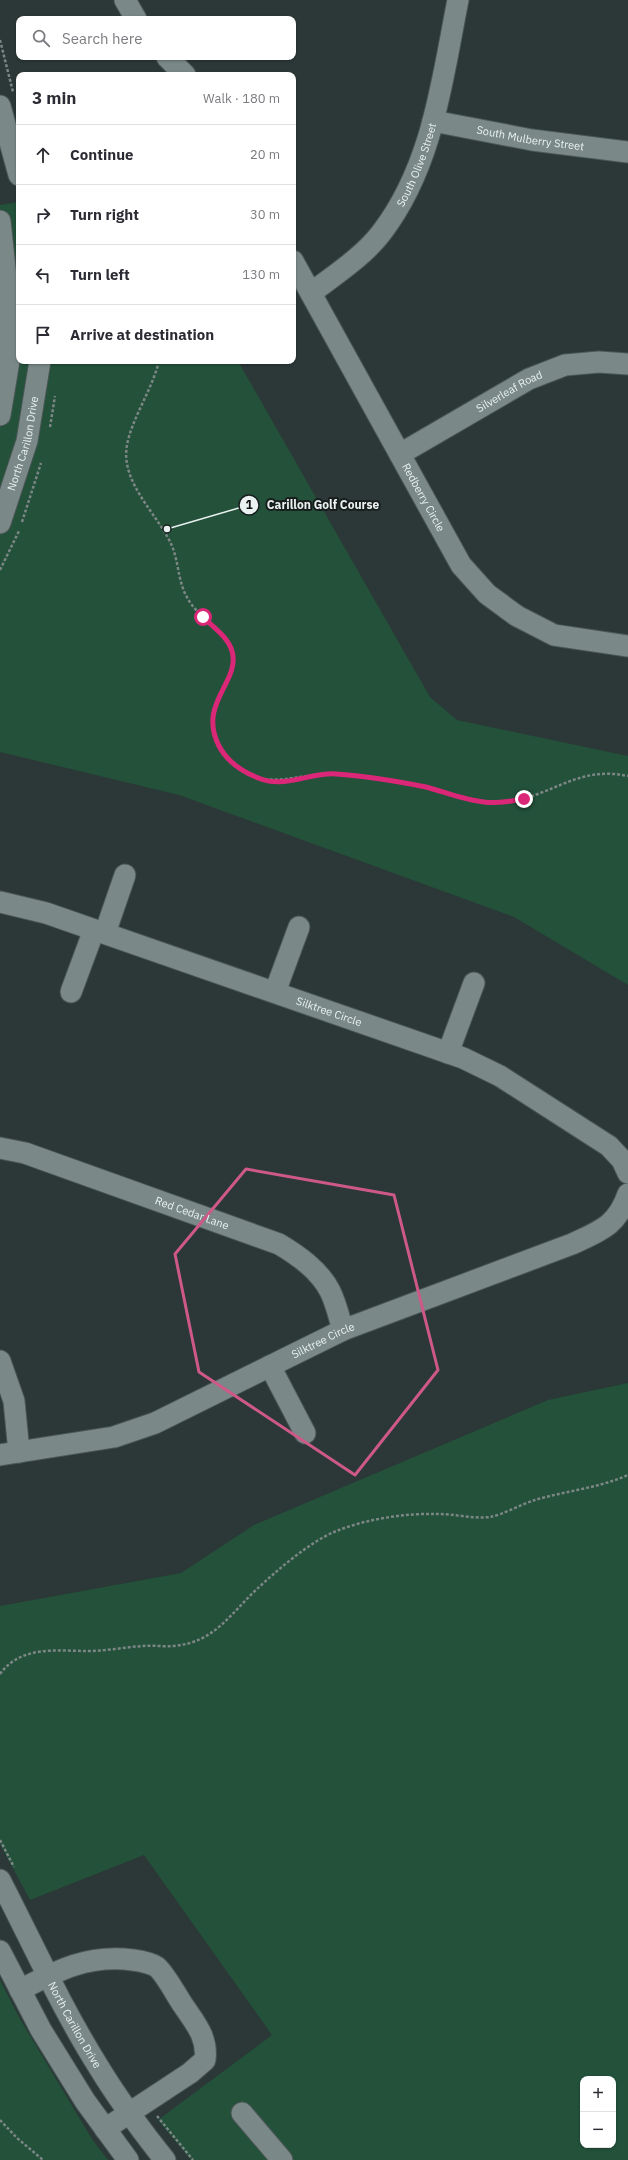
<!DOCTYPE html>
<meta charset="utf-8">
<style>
body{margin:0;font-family:"IBM Plex Sans",sans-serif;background:#f7f7f7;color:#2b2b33}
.controls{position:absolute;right:12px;bottom:12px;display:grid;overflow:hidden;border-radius:8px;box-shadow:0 1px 3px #0004}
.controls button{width:36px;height:36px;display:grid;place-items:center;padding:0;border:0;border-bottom:1px solid #e1e1e2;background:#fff;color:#2b2b33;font:20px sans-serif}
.stop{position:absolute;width:12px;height:12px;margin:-9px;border:3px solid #db2777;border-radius:50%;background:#fff}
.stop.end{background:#db2777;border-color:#fff;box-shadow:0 1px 4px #0008}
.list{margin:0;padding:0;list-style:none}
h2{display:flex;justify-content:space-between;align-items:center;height:52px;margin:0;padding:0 16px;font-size:17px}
h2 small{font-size:13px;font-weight:400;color:#7c7c81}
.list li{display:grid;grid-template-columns:26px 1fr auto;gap:12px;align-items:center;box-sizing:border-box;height:60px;padding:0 16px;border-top:1px solid #e1e1e2}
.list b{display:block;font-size:15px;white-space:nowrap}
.list em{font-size:13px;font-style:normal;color:#7c7c81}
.icon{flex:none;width:22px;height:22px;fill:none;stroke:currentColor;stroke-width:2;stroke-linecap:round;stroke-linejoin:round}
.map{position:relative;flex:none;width:628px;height:2160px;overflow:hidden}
.search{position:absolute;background:#fff;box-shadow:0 1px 3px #0004;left:16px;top:16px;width:280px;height:44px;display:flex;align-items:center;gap:10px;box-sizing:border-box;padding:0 14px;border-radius:8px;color:#7c7c81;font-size:15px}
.panel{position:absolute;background:#fff;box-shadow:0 1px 3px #0004;left:16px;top:72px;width:280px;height:292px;border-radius:8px}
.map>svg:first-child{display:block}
.green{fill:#23513a;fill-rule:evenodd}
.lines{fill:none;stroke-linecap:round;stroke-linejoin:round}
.minor-casing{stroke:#4b5656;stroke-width:23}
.path{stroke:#7b8685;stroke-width:2.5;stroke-dasharray:3 2;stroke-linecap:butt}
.minor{stroke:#7a8888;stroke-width:21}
.route{stroke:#db2777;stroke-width:5}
.marked{fill:none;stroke:#ce5988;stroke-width:3;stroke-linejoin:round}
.labels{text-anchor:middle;stroke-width:4;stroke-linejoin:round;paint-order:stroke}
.street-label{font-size:11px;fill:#e9f1f1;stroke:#181e1d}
.leader{fill:none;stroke:#e9f1f1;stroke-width:1.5}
.callout-dot{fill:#e9f1f1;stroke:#181e1d;stroke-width:1.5}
.mark-label{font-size:12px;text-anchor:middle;font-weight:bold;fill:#111}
.callout-label{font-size:12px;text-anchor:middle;font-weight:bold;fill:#e9f1f1;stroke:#181e1d;stroke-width:4;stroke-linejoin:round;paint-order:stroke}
</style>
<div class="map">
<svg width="628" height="2160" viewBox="0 0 628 2160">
<rect width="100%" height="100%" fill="#2b3837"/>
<path class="green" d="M 19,202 L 19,361 L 238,361 L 430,697 L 457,720 L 628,756 L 628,985 L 514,917 L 179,795 L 0,752 L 0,205 Z
M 628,1383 L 628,2160 L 191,2160 L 158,2120 L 272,2035 L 144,1855 L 30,1900 L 0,1844 L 0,1606 L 181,1573 L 254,1525 L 548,1400 ZM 583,2079 L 613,2079 L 613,2145 L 583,2145 Z
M 0,1980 L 20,2019 L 92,2139 L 108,2160 L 0,2160 Z"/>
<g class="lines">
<defs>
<g id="minor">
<path d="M 125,0 L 136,19"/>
<path d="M 167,57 L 185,75"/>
<path d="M 0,106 L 19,175"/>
<path id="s1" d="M 433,121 L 532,140 L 628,152"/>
<path d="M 0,221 L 7,286 L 9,361 L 0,415"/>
<path id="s2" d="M 293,261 L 461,565 L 487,594 L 517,616 L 554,635 L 628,646"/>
<path id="s3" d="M 311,293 C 336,274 364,256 382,232 C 433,165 442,80 458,0"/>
<path id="s4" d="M 400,454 L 529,379 L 565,365 L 599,362 L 628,364"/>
<path id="s5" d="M 0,523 L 27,441 L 40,361"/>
<path id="s6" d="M 0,902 L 46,913 L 463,1058 L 500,1076 L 609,1146 L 622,1160 L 628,1173"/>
<path d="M 105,933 L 125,875"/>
<path d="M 71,992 L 94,930"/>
<path d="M 275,992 L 299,927"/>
<path d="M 448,1053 L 474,983"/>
<path id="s7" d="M 0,1148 L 25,1153 L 279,1244 C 299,1256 319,1270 330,1291 C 336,1303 339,1317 343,1330"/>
<path d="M 0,1361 L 14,1401 L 19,1452"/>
<path d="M 270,1366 L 305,1433"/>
<path id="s8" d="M 0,1455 L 114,1437 L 155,1423 L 343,1330 L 572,1244 C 600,1231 617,1226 628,1194"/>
<path id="s9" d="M 0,1880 C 32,1942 61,2007 98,2066 C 118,2099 141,2130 165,2160"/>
<path d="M 0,1951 L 41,2030 L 85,2101 L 128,2160"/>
<path d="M 20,1990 C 58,1970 89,1954 133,1960 C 140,1961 151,1963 157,1967 C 166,1975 176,1995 183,2005 C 195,2023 208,2037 205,2060 L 190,2073 L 105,2129"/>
<path d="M 242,2113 L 282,2160"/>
</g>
</defs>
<use href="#minor" class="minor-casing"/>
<path class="path" d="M 0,40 L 13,92
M 159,361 C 152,390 132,418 127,445 C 120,483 158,514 172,546 C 179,563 178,583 188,599 C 196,613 210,622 221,634 C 256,672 199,697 217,741 C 220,748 226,757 231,763 C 266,793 295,773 334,774 C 365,775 398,781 428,788 C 454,794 477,804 504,802 C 551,798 576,765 628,776
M 50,427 L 55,396
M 22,522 L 41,463
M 0,570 L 19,531
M 0,1674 C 21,1645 57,1651 88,1651 C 107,1651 125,1647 143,1646 C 153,1645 164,1647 174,1646 C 215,1642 229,1615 257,1589 C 276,1571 310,1542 334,1532 C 365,1519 405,1513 438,1514 C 455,1514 473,1519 490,1517 C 502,1515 522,1504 535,1500 C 565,1491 599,1488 628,1475
M 0,1840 L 14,1867
M 157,2116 L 193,2160
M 0,2120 L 17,2138 L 43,2160"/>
<use href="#minor" class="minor"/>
</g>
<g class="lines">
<path class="route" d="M 203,617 C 213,627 228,637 232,651 C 241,682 197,703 219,746 C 228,763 246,774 264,780 C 286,787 313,772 336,774 C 366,776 396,781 426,787 C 445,792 464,800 484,802 C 497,804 511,801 524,799"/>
</g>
<path class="marked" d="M 246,1169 L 394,1195 L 438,1370 L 355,1475 L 199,1372 L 175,1254 Z"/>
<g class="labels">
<g class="street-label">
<text dy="4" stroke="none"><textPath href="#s1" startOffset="99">South Mulberry Street</textPath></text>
<text dy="4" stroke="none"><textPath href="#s3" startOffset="170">South Olive Street</textPath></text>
<text dy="4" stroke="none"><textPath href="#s4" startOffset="126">Silverleaf Road</textPath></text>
<text dy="4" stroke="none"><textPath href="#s5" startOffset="83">North Carillon Drive</textPath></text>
<text dy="4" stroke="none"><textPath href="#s2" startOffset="270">Redberry Circle</textPath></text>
<text dy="4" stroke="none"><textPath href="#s6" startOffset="347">Silktree Circle</textPath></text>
<text dy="4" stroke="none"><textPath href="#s7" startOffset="203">Red Cedar Lane</textPath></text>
<text dy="4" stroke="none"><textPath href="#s8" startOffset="346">Silktree Circle</textPath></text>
<text dy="4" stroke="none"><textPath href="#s9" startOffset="163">North Carillon Drive</textPath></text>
</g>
</g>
<path class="leader" d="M167 529L249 505"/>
<g class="callout-dot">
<circle cx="167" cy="529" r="4"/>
<circle cx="249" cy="505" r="10"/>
</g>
<g class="mark-label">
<text x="249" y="509">1</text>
</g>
<g class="callout-label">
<text x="323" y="509">Carillon Golf Course</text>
</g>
</svg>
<div class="controls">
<button>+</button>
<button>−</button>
</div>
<div class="stop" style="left:203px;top:617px"></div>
<div class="stop end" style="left:524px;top:799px"></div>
<div class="search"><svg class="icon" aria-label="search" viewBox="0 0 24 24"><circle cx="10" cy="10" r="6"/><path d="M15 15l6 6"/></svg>Search here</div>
<section class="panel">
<h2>3 min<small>Walk · 180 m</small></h2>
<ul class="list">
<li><svg class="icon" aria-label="ahead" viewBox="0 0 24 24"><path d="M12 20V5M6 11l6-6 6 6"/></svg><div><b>Continue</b></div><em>20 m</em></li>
<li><svg class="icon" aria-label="right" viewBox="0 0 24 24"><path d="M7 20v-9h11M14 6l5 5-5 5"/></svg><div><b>Turn right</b></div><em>30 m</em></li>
<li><svg class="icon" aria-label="left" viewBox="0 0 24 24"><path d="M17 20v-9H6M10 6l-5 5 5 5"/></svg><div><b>Turn left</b></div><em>130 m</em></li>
<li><svg class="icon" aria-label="arrive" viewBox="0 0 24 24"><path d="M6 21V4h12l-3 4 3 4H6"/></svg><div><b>Arrive at destination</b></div></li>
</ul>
</section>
</div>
